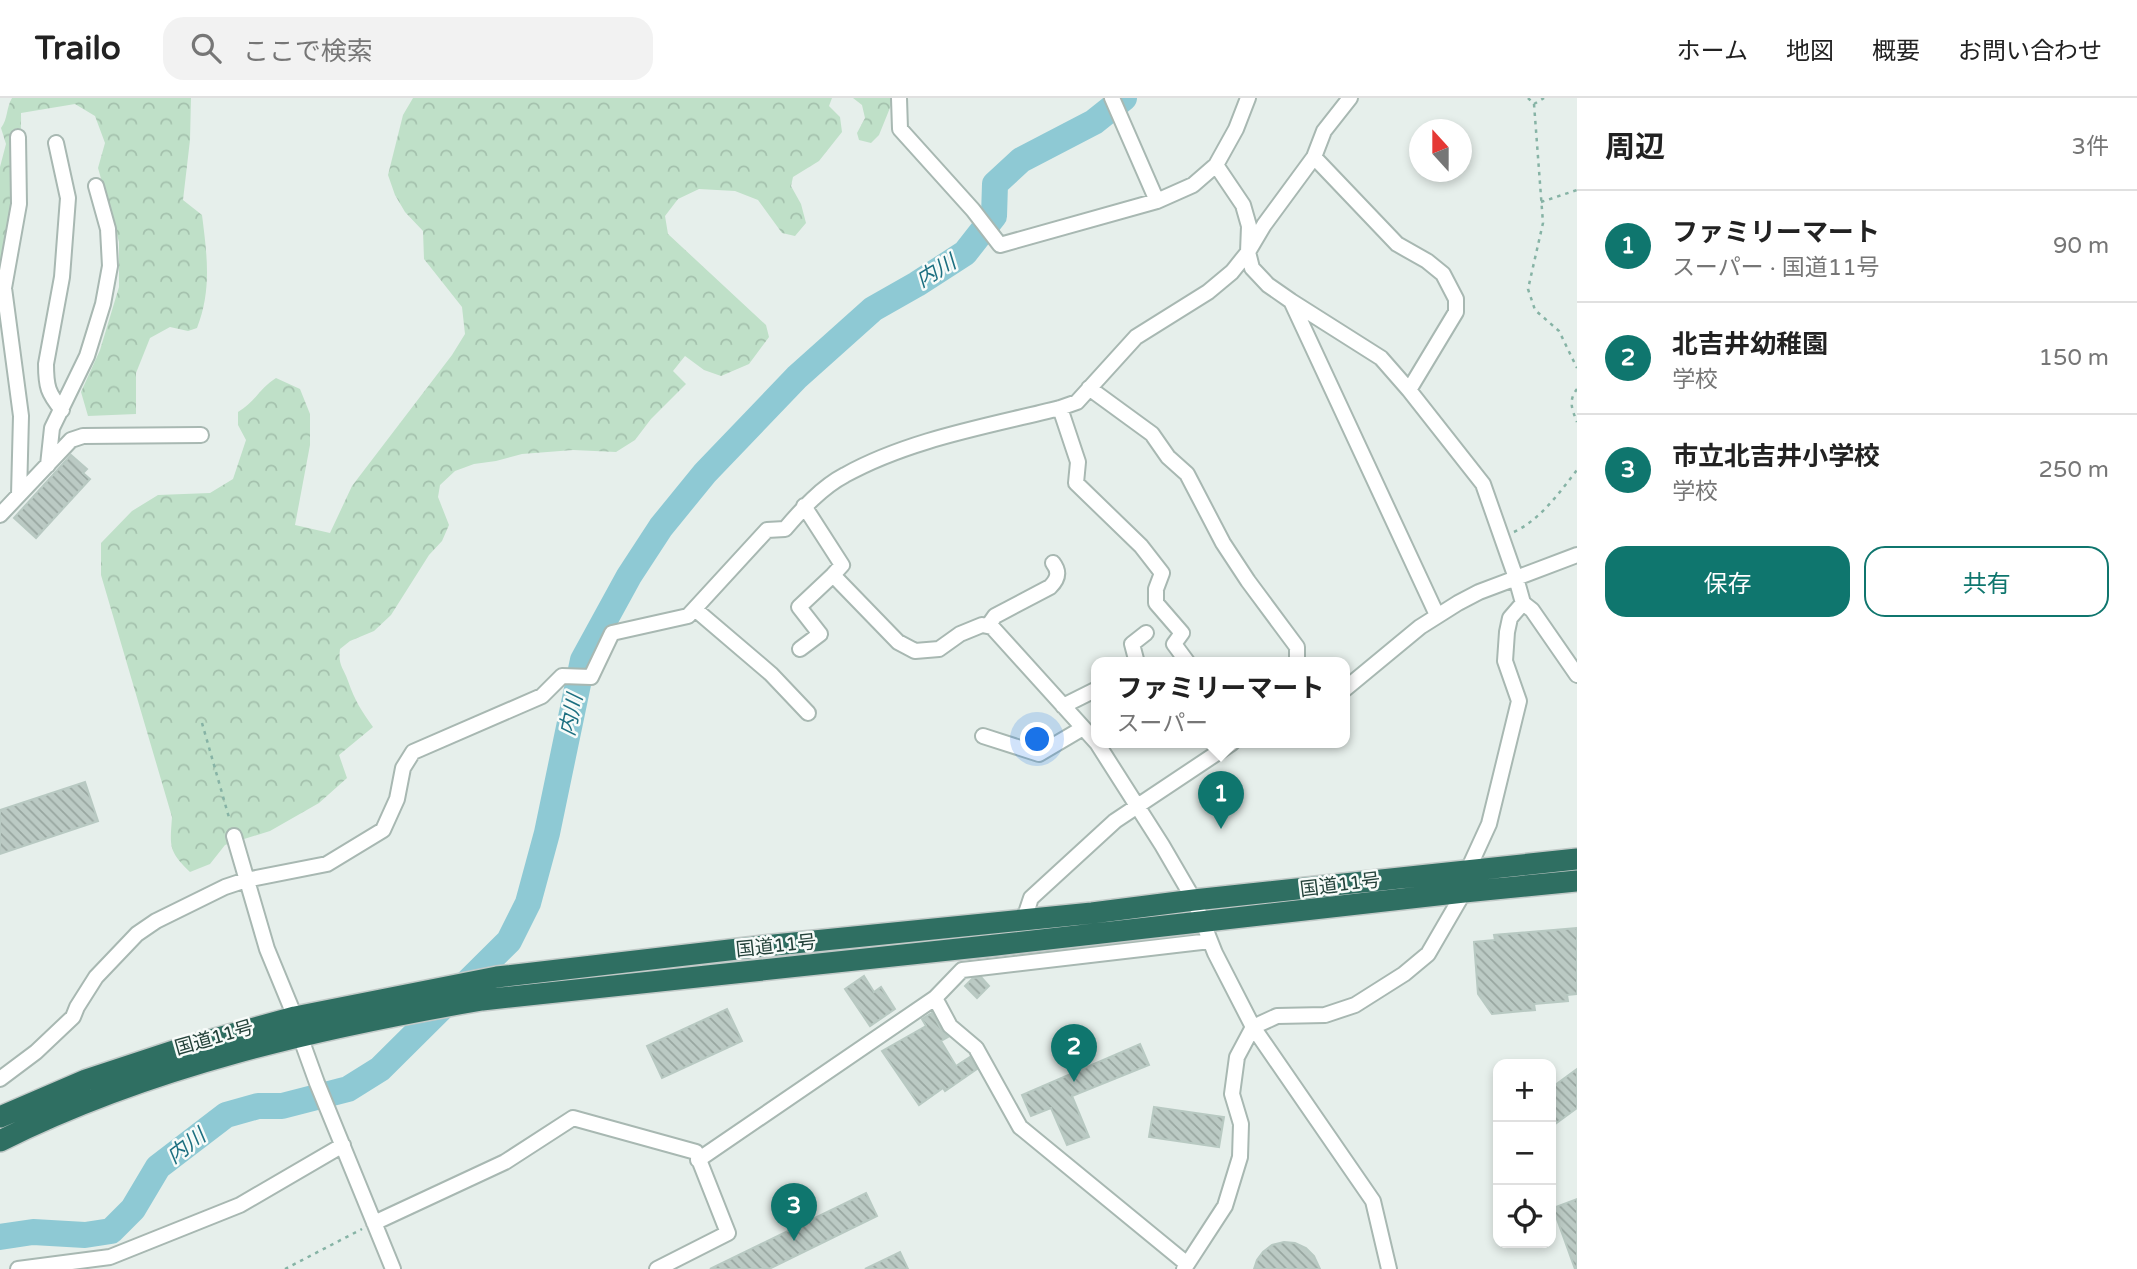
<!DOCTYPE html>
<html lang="ja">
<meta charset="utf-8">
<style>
body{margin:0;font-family:"Varela Round","Noto Sans JP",sans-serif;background:#f2f2f2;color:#222}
.controls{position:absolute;right:21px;bottom:21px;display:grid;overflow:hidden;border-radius:14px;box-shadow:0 4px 10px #0003}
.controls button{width:63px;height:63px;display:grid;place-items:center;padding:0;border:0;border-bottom:2px solid #e0e0e0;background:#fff;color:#222;font:35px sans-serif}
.compass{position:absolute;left:1409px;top:21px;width:63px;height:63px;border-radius:50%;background:#fff;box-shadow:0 4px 10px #0003;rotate:339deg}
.you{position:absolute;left:1038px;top:642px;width:24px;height:24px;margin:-18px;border:5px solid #fff;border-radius:50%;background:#1a73e8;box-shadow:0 0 0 10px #1a73e833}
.badge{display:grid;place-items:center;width:46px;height:46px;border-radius:50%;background:#0f766e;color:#fff;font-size:23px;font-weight:700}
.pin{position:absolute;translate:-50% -58px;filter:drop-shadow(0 2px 4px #0008)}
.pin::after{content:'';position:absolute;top:37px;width:24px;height:21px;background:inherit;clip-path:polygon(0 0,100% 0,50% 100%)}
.popup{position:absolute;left:1091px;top:559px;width:259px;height:91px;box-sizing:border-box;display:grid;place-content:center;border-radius:14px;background:#fff;filter:drop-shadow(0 2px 5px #0005);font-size:23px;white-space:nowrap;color:#767676}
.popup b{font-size:26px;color:#222}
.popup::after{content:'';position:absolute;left:50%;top:100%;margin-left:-14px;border:14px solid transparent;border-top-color:#fff}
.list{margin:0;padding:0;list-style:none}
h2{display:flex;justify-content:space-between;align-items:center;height:91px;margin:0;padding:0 28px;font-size:30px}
h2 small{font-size:23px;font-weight:400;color:#767676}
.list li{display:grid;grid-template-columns:46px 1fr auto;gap:21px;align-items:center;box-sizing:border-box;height:112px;padding:0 28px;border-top:2px solid #e0e0e0}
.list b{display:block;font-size:26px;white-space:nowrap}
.list p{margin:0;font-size:23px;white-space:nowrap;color:#767676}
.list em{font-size:23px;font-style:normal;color:#767676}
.actions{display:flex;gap:14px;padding:21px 28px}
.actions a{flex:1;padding:16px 0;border:2px solid #0f766e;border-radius:21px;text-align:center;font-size:24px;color:#0f766e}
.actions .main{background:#0f766e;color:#fff}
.icon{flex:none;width:38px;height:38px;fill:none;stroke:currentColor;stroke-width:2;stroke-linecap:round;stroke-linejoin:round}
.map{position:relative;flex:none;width:1577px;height:1171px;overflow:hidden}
header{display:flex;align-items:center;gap:42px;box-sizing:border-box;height:98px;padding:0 35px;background:#fff;border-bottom:2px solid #e0e0e0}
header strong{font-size:33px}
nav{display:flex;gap:38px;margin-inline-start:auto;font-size:24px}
.search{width:490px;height:63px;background:#f2f2f2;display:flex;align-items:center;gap:18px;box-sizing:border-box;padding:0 24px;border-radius:21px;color:#767676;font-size:26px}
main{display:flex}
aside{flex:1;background:#fff}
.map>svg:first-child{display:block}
.forest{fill:url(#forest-crowns)}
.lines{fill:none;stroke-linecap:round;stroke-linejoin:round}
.river{stroke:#8ec9d4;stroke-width:26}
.building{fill:url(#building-back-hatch);stroke:#b8c9c2;stroke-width:2}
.minor-casing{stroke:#a8b8b2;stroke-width:18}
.highway-casing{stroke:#c2cac8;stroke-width:24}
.path{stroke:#86b3a5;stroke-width:2.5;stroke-dasharray:3.5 5;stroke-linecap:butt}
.minor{stroke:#fff;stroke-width:14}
.highway{stroke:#2f6f62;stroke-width:21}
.labels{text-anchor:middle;stroke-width:5;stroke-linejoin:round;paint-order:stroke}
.street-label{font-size:19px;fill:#24423a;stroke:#f7fbf9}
.water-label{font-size:21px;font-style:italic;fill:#1c6f80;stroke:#f7fbf9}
</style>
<header>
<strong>Trailo</strong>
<div class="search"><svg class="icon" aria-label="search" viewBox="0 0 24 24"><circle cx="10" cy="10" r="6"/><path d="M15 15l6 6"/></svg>ここで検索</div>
<nav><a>ホーム</a><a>地図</a><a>概要</a><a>お問い合わせ</a></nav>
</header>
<main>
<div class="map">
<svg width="1577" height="1171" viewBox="0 0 1577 1171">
<defs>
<pattern id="forest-crowns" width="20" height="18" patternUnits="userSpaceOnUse" patternTransform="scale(1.75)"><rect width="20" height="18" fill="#bfe0c8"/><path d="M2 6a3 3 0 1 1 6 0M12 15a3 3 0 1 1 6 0" fill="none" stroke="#a4c1ad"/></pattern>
<pattern id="building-back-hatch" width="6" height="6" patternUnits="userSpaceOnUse" patternTransform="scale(1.75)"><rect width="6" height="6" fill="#bbcac4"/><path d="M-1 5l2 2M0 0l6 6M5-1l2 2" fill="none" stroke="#98a6a0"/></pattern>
</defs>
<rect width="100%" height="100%" fill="#e6efeb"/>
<path class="forest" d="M 12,0 L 191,0 L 190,42 L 183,102 L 202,117 C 207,157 212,191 197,230 L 188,233 L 170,229 L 150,240 L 136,275 L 136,316 L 88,318 L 81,294 L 100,252 L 119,189 L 119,144 L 98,70 L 105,45 L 95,18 L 75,6 L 21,15 C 22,67 11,121 0,173 L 0,69 L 6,46 L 1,30 C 8,21 6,10 12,0 Z
M 413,0 L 832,0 L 829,8 L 840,19 L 842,34 L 819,63 L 793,79 L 791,88 L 801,106 L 806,125 L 795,138 L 782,135 L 758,102 L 735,93 L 699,91 L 678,101 L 665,118 L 668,136 L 766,227 L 769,239 L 749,266 L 721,278 L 704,272 L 685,258 L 673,273 L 686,286 L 651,321 L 635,342 L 616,354 L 573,352 L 522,356 L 496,363 L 474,366 L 455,373 L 440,387 L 438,399 L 449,427 L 442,443 L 429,457 L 391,517 L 374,533 L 350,543 L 340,551 C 338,568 343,569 348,583 C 355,603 361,612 373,629 L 339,657 L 347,680 L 319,705 L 270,733 L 225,747 L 210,766 L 190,774 C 168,753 170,748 172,719 L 101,477 L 101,445 L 132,413 L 158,397 L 210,395 L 233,381 L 246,342 L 238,327 L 238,314 C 254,305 261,289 276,280 L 300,291 L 310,316 L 310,347 L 295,427 L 330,435 L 352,388 L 452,257 L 465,236 L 462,209 L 424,161 L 423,133 L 405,114 L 395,97 L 388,77 L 403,17 Z
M 853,0 L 894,0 L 879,37 L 871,45 L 859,42 L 857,35 L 865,20 L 862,7 Z"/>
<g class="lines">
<path class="river" d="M 0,1139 L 33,1134 L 85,1137 L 111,1133 L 133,1111 L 158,1069 L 226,1017 L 258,1008 L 282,1008 L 348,991 L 380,971 L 509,843 L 528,805 L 547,735 L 583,562 L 629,478 L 661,429 L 705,375 L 797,279 L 873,211 L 917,186 L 965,155 L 994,118 L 995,86 L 1021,62 L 1094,24 L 1124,0"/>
</g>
<path class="building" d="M 71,357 L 87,371 L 83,375 L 90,381 L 36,440 L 14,420 Z
M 85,684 L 98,723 L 0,756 L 0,712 Z
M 1577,830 L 1577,896 L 1567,897 L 1568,903 L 1534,906 L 1535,912 L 1492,916 L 1478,896 L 1474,844 L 1495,842 L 1494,837 Z
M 864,878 L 874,894 L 881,889 L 895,911 L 870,928 L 845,891 Z
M 981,879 L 989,888 L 977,900 L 965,888 L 973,880 Z
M 727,911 L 742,943 L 662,980 L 647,948 Z
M 932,915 L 942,933 L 948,939 L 941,943 L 956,968 L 970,959 L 977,971 L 945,993 L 943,990 L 919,1007 L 882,953 L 926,928 L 922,921 Z
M 1140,946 L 1149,967 L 1072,998 L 1089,1039 L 1067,1047 L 1051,1010 L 1031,1018 L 1022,997 Z
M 1577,971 L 1577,1010 L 1551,1029 L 1551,990 Z
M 1154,1009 L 1224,1019 L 1219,1049 L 1149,1039 Z
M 866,1095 L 877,1118 L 769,1171 L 710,1171 Z
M 1577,1101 L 1577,1171 L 1575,1171 L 1553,1110 Z
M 1284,1144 L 1295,1145 L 1306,1150 L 1314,1158 L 1320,1171 L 1254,1171 L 1257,1162 L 1263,1154 L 1272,1147 Z
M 900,1154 L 908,1171 L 865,1171 Z"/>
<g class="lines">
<defs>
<path id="minor" d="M 899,0 L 900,31 L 973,112 L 1000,147 L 1157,103 L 1193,87 L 1216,67 L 1236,31 L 1248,0
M 1112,0 L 1157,103
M 18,39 L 19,106 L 4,190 L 21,318 L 19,397
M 56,45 L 68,100 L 62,179 L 46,266 C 46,289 48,295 62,312
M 1314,59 L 1397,146 L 1427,163 L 1443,176 L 1456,201 L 1456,214 L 1409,292
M 1216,67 L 1243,107 L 1249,128 L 1248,154 L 1252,170 L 1268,187 L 1291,203 L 1381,260 L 1409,292 L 1483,386 L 1516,480 L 1523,505 L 1532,512 L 1577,577
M 1292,205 L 1437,517
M 1089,290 L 1152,336 L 1168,359 L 1187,376 L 1223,445 L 1248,483 L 1297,549 L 1297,565
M 1060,310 L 1078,364 L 1076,385 L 1141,448 L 1162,475 L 1156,491 L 1156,505 L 1182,535 L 1174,546 L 1188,565
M 48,367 L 52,330 L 87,258 L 103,206 L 110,168 L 108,131 L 96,88
M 804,408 L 842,467 L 833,477 L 898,544 L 915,553 L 939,551 L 960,536 L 982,527 L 992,529 L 1097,645
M 0,417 L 71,342 L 83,338 L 201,337
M 696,512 L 771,576 L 808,615
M 988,528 L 995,518 L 1050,489 C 1058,481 1060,474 1053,465
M 800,551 L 820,536 L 799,509 L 833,477
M 1137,565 L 1132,546 L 1146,535
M 1345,591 L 1420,529 L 1458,505 L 1479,494 L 1577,457
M 1063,608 L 1097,591
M 983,638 L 1039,656 L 1083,630
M 1097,645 L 1162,747 L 1194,802 L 1215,855 L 1253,929 L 1373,1103 L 1389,1171
M 234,738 L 267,851 L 295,919 L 300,938 L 317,985 L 393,1171
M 1467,774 L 1489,726 L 1519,603 L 1505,563 L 1507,534 L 1510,520 L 1523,505
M 1024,821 L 1031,800 L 1115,723 L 1232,645
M 935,900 L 950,928 L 976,950 L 1020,1029 L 1187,1166
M 0,981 L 36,954 L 73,919 L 77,909 L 96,879 L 137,836 L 156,823 L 225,789 L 246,782 L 327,766 L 383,732 L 397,701 L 403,670 L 413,654 L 542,598 L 562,578 L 591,579 L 612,535 L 688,518 L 767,432 L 785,431 C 802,411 822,389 845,377 C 910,341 989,328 1060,310 L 1077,304 L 1136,239 L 1208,194 L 1232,174 L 1248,154 L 1264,127 L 1314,59 L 1324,33 L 1350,0
M 698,1062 L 935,900 L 962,872 L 1210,843
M 374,1125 L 505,1064 L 573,1020 L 696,1054 L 728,1135 L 657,1171
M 18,1171 L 110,1159 L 240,1107 L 343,1047
M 1184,1171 L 1225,1108 L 1240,1059 L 1241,1026 L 1232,996 L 1237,959 L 1253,929 L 1277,918 L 1325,917 L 1355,907 L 1404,876 L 1428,856 L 1464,794"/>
<path id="highway" d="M 0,1019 L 86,982 L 189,948 L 295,919 L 497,879 L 764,848 L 1092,815 L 1194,802 L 1577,761
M 0,1043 C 150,968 318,930 482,902 L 996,847 L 1464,794 L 1577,783"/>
</defs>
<use href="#minor" class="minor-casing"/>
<use href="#highway" class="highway-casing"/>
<path class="path" d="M 1528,0 L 1534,6 L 1543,125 L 1528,191 L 1535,212 L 1559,233 L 1577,270
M 1534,6 L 1544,0
M 1541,104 L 1577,92
M 1577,291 C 1568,303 1572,311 1577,324
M 1514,434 C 1541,421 1559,395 1577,372
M 202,625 L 230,723
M 285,1171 L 362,1131"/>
<use href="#minor" class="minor"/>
<use href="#highway" class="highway"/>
</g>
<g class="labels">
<g class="street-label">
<text transform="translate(1340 786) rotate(-7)" y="7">国道11号</text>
<text transform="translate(776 847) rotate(-6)" y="7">国道11号</text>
<text transform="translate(214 939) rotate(-16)" y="7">国道11号</text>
</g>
<g class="water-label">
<text transform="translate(936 173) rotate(-31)" y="7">内川</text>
<text transform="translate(571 617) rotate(-78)" y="7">内川</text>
<text transform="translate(186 1048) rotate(-37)" y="7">内川</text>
</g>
</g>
</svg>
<div class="controls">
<button>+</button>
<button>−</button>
<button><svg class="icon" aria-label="locate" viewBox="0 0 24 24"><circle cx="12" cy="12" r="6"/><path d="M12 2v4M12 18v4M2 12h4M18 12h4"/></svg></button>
</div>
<svg class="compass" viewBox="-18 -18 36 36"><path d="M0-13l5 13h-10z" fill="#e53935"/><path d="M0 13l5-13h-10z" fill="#767676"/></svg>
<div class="you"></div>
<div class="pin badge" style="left:1221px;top:731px">1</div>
<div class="popup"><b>ファミリーマート</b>スーパー</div>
<div class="pin badge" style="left:1074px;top:984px">2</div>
<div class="pin badge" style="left:794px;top:1143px">3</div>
</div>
<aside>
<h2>周辺<small>3件</small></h2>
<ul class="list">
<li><span class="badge">1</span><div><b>ファミリーマート</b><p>スーパー · 国道11号</p></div><em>90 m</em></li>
<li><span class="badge">2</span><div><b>北吉井幼稚園</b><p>学校</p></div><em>150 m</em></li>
<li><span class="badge">3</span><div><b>市立北吉井小学校</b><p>学校</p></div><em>250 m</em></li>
</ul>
<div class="actions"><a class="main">保存</a><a>共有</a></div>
</aside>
</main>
